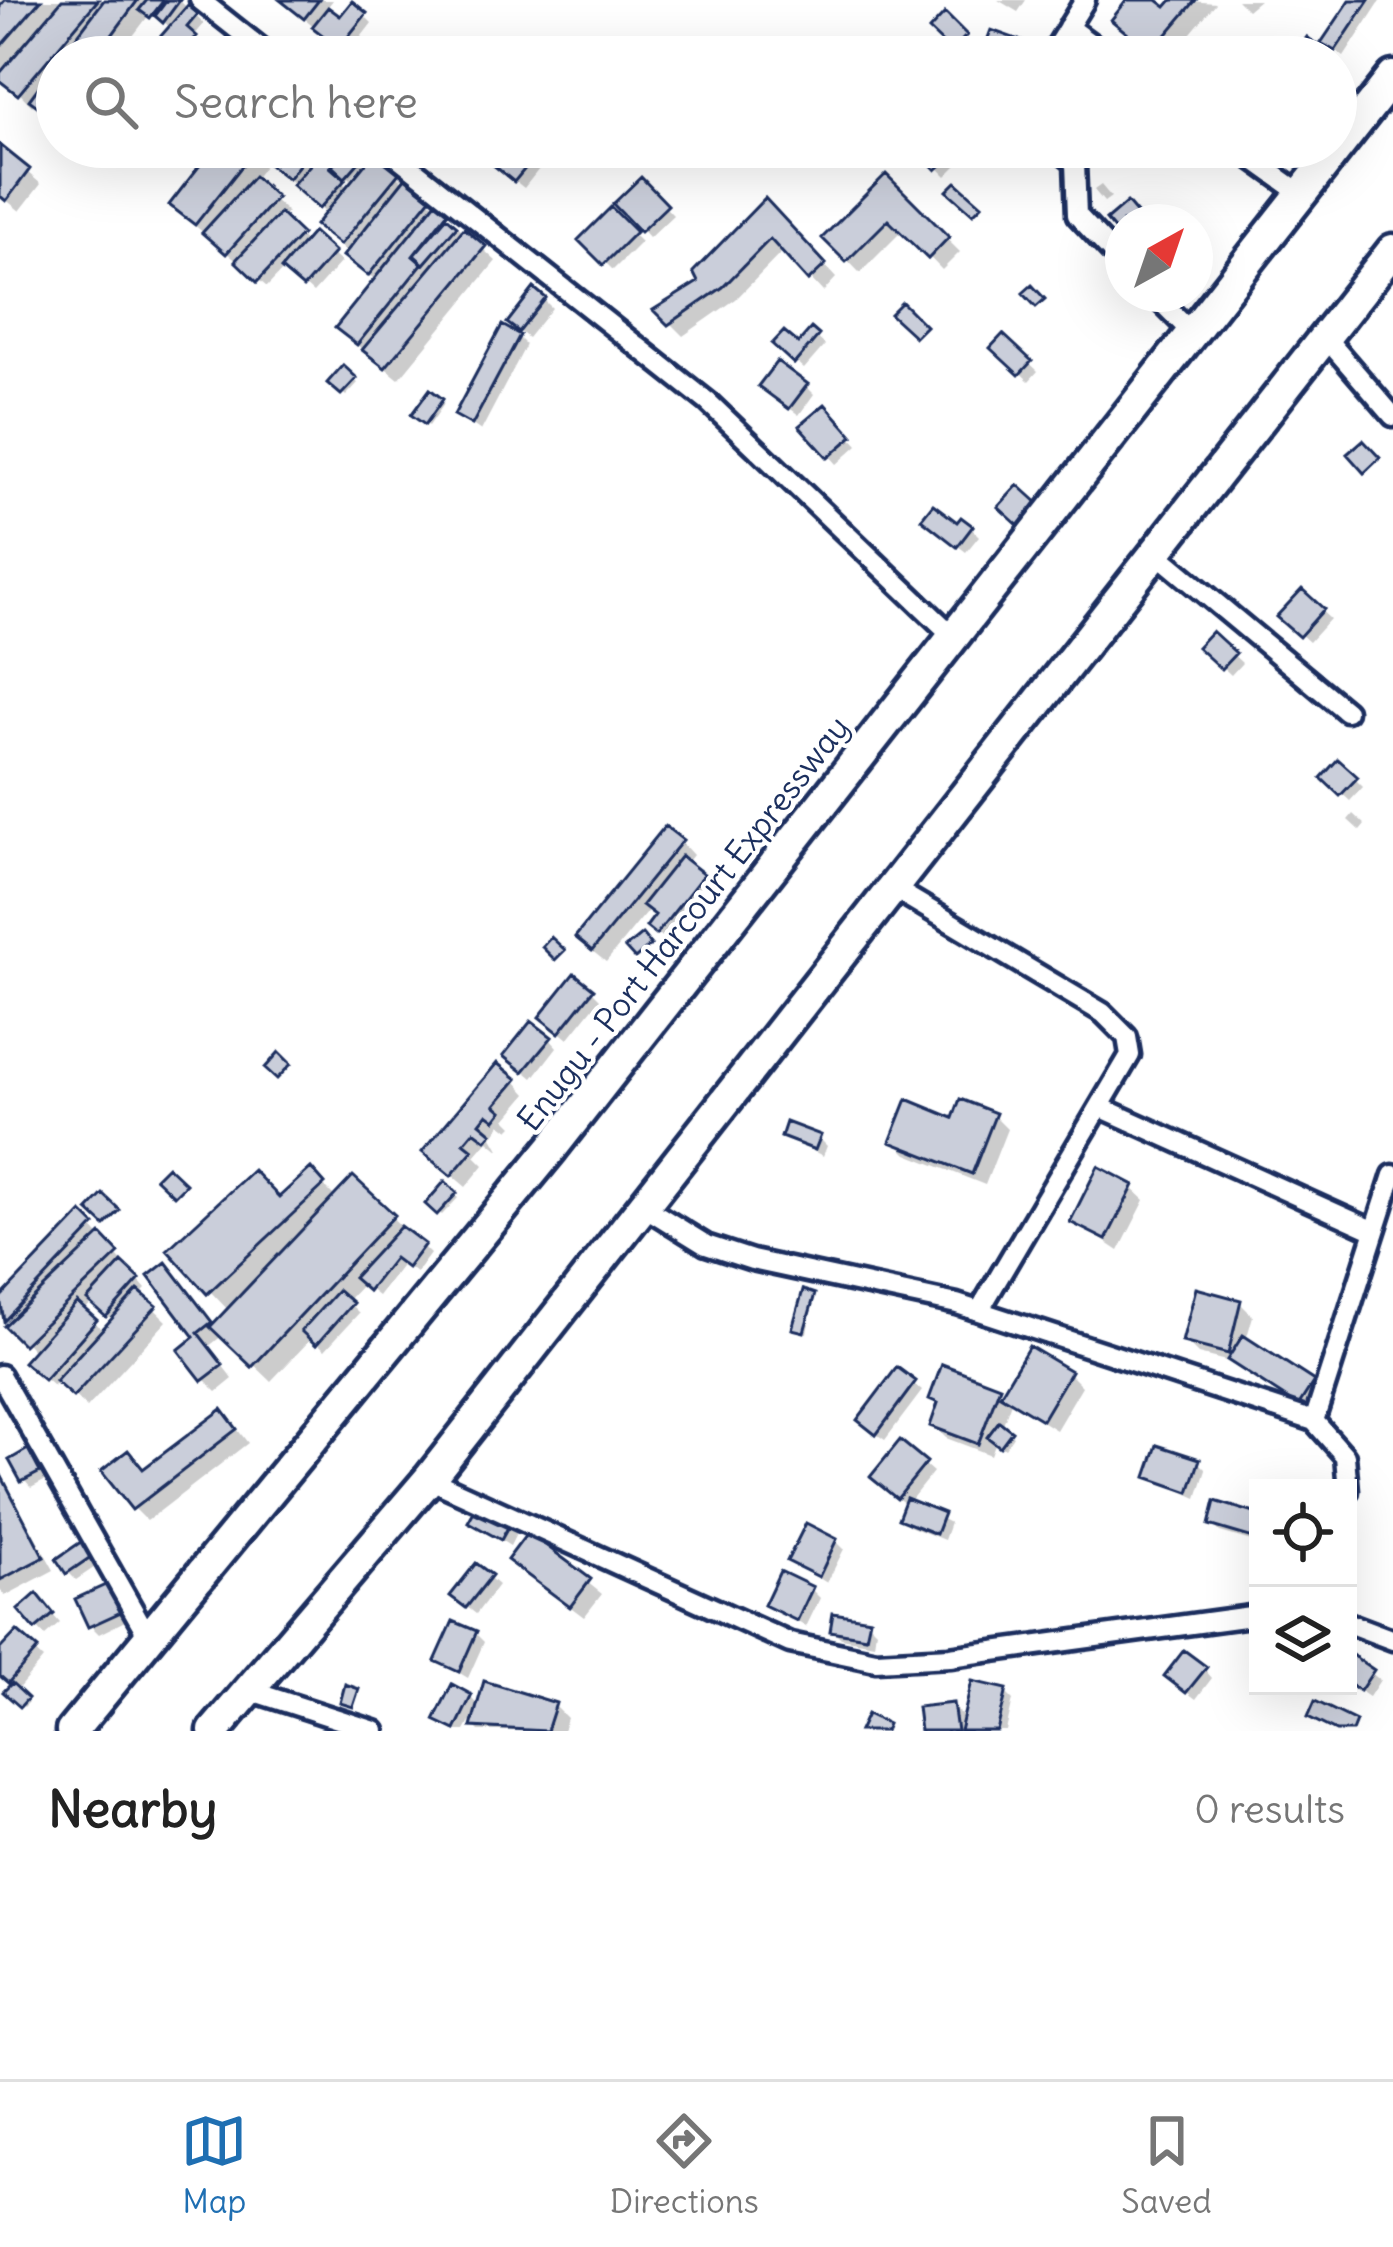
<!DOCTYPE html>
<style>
body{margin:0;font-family:Delius,sans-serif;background:#f6f6f6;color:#222}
.controls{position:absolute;right:36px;bottom:36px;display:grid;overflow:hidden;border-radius:0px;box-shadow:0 12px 48px #0002}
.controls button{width:108px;height:108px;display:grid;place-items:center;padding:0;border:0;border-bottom:3px solid #e0e0e0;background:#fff;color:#222;font:60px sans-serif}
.compass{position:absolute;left:1105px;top:204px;width:108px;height:108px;border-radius:50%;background:#fff;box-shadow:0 12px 48px #0002;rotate:40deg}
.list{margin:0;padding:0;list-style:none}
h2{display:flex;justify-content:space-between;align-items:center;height:156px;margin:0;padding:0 48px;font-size:51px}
h2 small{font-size:39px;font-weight:400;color:#767676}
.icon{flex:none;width:66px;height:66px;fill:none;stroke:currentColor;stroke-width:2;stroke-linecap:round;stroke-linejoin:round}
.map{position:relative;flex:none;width:1393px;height:1731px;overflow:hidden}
.search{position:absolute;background:#fff;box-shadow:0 12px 48px #0002;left:36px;right:36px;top:36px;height:132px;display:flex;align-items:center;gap:30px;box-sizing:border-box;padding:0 42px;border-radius:66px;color:#767676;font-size:45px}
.sheet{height:348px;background:#fff}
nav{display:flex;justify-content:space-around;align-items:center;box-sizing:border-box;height:168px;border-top:3px solid #e0e0e0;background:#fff;font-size:33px;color:#767676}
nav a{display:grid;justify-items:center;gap:6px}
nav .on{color:#1f6fb2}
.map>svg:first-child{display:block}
.shadow{fill:#0003;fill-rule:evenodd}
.building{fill:#caceda;stroke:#1b2f5e;stroke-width:3}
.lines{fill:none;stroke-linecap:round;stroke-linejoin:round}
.minor-casing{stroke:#1b2f5e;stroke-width:27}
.trunk-casing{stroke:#1b2f5e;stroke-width:39}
.minor{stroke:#fff;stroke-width:18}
.trunk{stroke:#fff;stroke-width:30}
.labels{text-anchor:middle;stroke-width:9;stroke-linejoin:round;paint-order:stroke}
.street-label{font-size:33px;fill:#1b2f5e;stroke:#fff}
</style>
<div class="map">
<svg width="1393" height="1731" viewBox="0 0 1393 1731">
<rect width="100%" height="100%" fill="#fff"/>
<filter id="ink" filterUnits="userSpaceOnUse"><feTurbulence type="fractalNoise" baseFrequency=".00833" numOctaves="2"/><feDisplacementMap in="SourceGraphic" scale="24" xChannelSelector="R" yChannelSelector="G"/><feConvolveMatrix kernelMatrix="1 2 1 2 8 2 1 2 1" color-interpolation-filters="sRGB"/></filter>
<g filter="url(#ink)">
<path class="shadow" d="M 0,0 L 179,0 L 204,24 L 193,37 L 203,46 L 193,57 L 170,57 L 171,29 L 158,15 L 149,15 L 117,57 L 57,57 L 57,121 L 35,102 L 32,106 L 0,73 Z
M 282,0 L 333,0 L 326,9 L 340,20 L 365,16 L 372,23 L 348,54 Z
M 998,0 L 1026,0 L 1018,12 Z
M 1131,0 L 1152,0 L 1166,11 L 1176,0 L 1216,3 L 1171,57 L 1157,57 L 1128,32 Z
M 1237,0 L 1259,0 L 1247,10 Z
M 1353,0 L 1381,0 L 1344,57 L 1325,42 Z
M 945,18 L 972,44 L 960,56 L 934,30 Z
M 218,147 L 356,147 L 429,200 L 496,261 L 399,379 L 351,340 L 376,281 L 332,238 L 328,214 L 268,161 L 253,180 L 287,212 L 281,219 L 307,243 L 313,237 L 341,262 L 313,293 L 285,268 L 267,287 L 185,217 ZM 359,168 L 364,171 L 349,189 L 336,176 L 341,170 L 350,179 Z
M 510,147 L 539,169 L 524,188 L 504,172 Z
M 918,147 L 956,147 L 965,157 L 946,176 Z
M 0,149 L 41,184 L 20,211 L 0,195 Z
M 886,179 L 960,252 L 942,270 L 903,230 L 860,273 L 826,238 Z
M 641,182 L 673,215 L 649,238 L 617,204 Z
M 1101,185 L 1111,197 L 1104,202 L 1094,190 Z
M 611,212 L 641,242 L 613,270 L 583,240 Z
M 778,215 L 836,278 L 823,292 L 784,250 L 736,299 L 683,336 L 657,310 L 702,283 Z
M 544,300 L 552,308 L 528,338 L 519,331 Z
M 811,332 L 825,345 L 804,369 L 776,344 L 798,347 Z
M 518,337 L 526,345 L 481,431 L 458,415 Z
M 1003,338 L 1038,371 L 1029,381 L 994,348 Z
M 343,369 L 358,383 L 346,396 L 331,383 Z
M 806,386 L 814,394 L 799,415 L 770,394 Z
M 431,394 L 444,404 L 429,426 L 415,415 Z
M 824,408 L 858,445 L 837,464 L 804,427 Z
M 933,527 L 971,528 L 979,536 L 966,552 Z
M 1302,593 L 1330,619 L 1309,642 L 1280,616 Z
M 1212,635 L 1242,663 L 1231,675 L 1201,647 Z
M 1339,763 L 1363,787 L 1350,801 L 1325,778 Z
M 1353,814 L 1365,825 L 1360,831 L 1348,820 Z
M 681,842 L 693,855 L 686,864 L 710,884 L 666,941 L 650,927 L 658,916 L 650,908 L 606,962 L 591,950 Z
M 592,991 L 600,999 L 568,1039 L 551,1025 Z
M 550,1039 L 557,1047 L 533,1078 L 515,1063 Z
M 515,1081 L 527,1094 L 506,1119 L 513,1126 L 509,1130 L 501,1124 L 492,1137 L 500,1151 L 488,1141 L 475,1156 L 484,1165 L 466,1187 L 439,1164 Z
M 994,1116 L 1007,1129 L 985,1185 L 907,1154 L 894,1141 Z
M 785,1137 L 819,1138 L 827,1146 L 823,1156 Z
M 310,1172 L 336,1198 L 353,1180 L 430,1254 L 416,1273 L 403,1263 L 378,1296 L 363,1284 L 347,1301 L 359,1313 L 325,1350 L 312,1338 L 271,1381 L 223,1335 L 208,1347 L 233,1379 L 217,1392 L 204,1379 L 199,1337 L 178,1279 L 215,1326 L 229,1311 L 171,1250 L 279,1201 Z
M 445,1186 L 458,1198 L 442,1215 L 429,1203 Z
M 1132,1188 L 1145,1200 L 1119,1251 L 1074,1221 Z
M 82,1216 L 146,1289 L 140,1295 L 167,1321 L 87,1408 L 58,1380 L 53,1386 L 27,1362 L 35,1353 L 0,1313 L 0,1303 ZM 93,1302 L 114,1321 L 104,1331 L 83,1311 Z
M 814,1296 L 807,1333 L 798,1331 L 795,1328 Z
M 1240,1303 L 1253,1316 L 1246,1340 L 1325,1396 L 1311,1417 L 1234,1363 L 1198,1354 L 1185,1341 Z
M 898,1371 L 922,1391 L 885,1440 L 868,1428 Z
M 1069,1373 L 1082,1386 L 1056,1430 L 1011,1402 L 1002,1427 L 1013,1436 L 1005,1448 L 996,1441 L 991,1455 L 946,1438 L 933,1425 L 940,1406 L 932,1398 L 999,1389 L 1004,1394 Z
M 234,1425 L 248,1443 L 147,1521 L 134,1508 L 145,1472 Z
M 901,1444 L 933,1472 L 909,1502 L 950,1523 L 944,1540 L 909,1526 L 901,1518 L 906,1505 L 882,1485 Z
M 27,1453 L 46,1480 L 31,1488 L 24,1480 Z
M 1198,1462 L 1206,1470 L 1197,1498 L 1150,1477 Z
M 0,1473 L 54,1570 L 5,1596 L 0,1590 Z
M 1217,1505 L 1258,1517 L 1258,1543 L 1220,1532 L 1212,1524 Z
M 472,1522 L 509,1525 L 517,1532 L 510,1546 Z
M 529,1536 L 602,1594 L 584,1617 L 524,1572 Z
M 88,1541 L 104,1561 L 76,1580 L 68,1572 Z
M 836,1541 L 844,1549 L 827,1583 L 791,1561 Z
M 477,1567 L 498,1585 L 476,1614 L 462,1603 Z
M 109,1587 L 129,1619 L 99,1634 L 91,1626 Z
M 812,1590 L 820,1598 L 806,1627 L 768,1604 Z
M 37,1597 L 60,1623 L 45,1636 L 22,1610 Z
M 868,1622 L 876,1630 L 874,1644 L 841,1638 L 833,1630 Z
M 476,1634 L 484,1642 L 468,1678 L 438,1660 Z
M 17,1635 L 43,1659 L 16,1691 L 28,1703 L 24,1707 L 8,1692 L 14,1685 L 0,1673 L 0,1654 Z
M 1350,1657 L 1380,1680 L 1369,1697 L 1348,1683 Z
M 1205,1670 L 1212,1678 L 1196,1699 L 1176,1684 Z
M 1005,1692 L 1013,1700 L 1006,1731 L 923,1731 L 952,1706 L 965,1719 Z
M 470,1697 L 480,1707 L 554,1705 L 567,1718 L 563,1731 L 479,1731 L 470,1722 L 465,1731 L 453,1731 L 438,1720 Z"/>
<path class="building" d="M 5,0 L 41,0 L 0,47 L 0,6 Z
M 62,0 L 98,0 L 18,95 L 0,81 L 0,73 Z
M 104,0 L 138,0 L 96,57 L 61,57 Z
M 147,0 L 164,0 L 150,18 L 139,10 Z
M 167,0 L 180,0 L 163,23 L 155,16 Z
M 280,0 L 319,0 L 304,19 Z
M 1127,0 L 1157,0 L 1166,7 L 1172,0 L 1196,0 L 1151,53 L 1111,20 Z
M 1350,0 L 1369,0 L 1335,51 L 1321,43 Z
M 352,1 L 367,13 L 339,48 L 312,27 L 328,7 L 340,16 Z
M 188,5 L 198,14 L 187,27 L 197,36 L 178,57 L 167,57 L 153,45 Z
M 945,13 L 967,35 L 951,51 L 929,30 Z
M 991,30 L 1050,51 L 1048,57 L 981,57 Z
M 1307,37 L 1330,55 L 1329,57 L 1296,52 Z
M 57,62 L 57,109 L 51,116 L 29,100 Z
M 0,145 L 30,169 L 6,201 L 0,196 Z
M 214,147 L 257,147 L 195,225 L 169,205 Z
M 269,147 L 313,147 L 288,179 L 261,158 Z
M 326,147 L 347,147 L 330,167 L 345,180 L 319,209 L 292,185 Z
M 350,147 L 367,153 L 345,178 L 332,166 Z
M 506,147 L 518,147 L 533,159 L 514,182 L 492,164 Z
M 914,147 L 960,147 L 936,170 Z
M 375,152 L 400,172 L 340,245 L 315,225 Z
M 886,174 L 949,237 L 928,259 L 888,220 L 846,262 L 822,238 Z
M 254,176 L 277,197 L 226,254 L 202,233 Z
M 406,177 L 431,198 L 368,276 L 343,256 Z
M 641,177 L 668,205 L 640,232 L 613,204 Z
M 956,182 L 982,205 L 973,214 L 947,191 Z
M 765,198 L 826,264 L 808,281 L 770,239 L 723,287 L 668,325 L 653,310 L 698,282 L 693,272 Z
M 436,202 L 448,212 L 413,256 L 422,264 L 357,345 L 335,328 Z
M 1127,202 L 1144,222 L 1123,222 L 1123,240 L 1106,220 Z
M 611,207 L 636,232 L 603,265 L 578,240 Z
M 280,213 L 302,234 L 257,282 L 235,261 Z
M 447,217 L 457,226 L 424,264 L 414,255 Z
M 464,228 L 486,246 L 385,368 L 362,350 Z
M 313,232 L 335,252 L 303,288 L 281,269 Z
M 1032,285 L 1045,299 L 1036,307 L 1023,293 Z
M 534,288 L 546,298 L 519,332 L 507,323 Z
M 902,302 L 926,326 L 915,337 L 890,314 Z
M 502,325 L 520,335 L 472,425 L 454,415 Z
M 811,328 L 819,335 L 794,364 L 772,344 L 784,331 L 798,343 Z
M 1003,334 L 1032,361 L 1019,375 L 990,348 Z
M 777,361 L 808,384 L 789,409 L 758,386 Z
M 343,365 L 357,378 L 341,395 L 327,383 Z
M 430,389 L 443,399 L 425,425 L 411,415 Z
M 825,404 L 853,436 L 828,458 L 799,426 Z
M 1363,440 L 1380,458 L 1364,473 L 1347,454 Z
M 1018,485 L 1040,505 L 1020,527 L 998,507 Z
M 933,504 L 957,522 L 961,517 L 973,526 L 957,547 L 921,519 Z
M 1302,589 L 1324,609 L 1299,637 L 1276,617 Z
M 1212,631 L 1236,653 L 1221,669 L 1197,647 Z
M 1338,759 L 1358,777 L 1340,796 L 1321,778 Z
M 665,826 L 683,840 L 592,951 L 575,937 Z
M 681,856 L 704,874 L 656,935 L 646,927 L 655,915 L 642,905 Z
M 642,934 L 651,945 L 635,959 L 625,948 Z
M 551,937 L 565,950 L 555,960 L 542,947 Z
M 574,973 L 594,989 L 559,1033 L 539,1017 Z
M 531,1021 L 552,1037 L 523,1072 L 503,1056 Z
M 279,1052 L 291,1064 L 277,1079 L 265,1068 Z
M 497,1063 L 517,1079 L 495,1105 L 502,1111 L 495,1120 L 487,1114 L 480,1123 L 492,1133 L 486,1140 L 474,1131 L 464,1143 L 473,1150 L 451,1176 L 422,1152 Z
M 907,1099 L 953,1118 L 960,1099 L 996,1113 L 972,1174 L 890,1142 Z
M 786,1122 L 821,1135 L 815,1150 L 781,1137 Z
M 167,1166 L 186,1184 L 174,1196 L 155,1178 Z
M 1098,1166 L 1134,1185 L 1106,1240 L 1070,1222 Z
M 311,1168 L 325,1184 L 207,1294 L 167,1250 L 253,1170 L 279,1197 Z
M 353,1176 L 395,1215 L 252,1367 L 210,1327 Z
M 445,1181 L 457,1193 L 437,1215 L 425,1204 Z
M 103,1194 L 120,1210 L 105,1226 L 88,1210 Z
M 82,1212 L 95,1225 L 4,1321 L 0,1298 Z
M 401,1226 L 425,1244 L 407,1268 L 394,1258 L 368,1291 L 353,1278 Z
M 101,1234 L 119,1253 L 23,1345 L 4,1326 Z
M 122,1262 L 140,1279 L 106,1317 L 87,1300 Z
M 166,1262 L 212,1322 L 198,1333 L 223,1365 L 202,1381 L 178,1350 L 194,1337 L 148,1276 Z
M 1196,1288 L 1241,1300 L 1228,1354 L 1182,1342 Z
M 138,1290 L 157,1306 L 73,1397 L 55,1381 Z
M 338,1290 L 353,1303 L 316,1345 L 301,1331 Z
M 803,1290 L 815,1294 L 804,1332 L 792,1329 Z
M 77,1302 L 97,1320 L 44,1380 L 23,1362 Z
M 1243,1335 L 1314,1381 L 1298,1406 L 1227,1360 Z
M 1029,1346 L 1071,1371 L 1042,1420 L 1000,1395 Z
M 942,1364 L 1000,1386 L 978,1444 L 930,1426 L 938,1403 L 929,1399 Z
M 897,1367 L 916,1381 L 876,1435 L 857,1420 Z
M 222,1409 L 237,1429 L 132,1510 L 101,1471 L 128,1450 L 143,1469 Z
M 999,1421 L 1012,1431 L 1000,1447 L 987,1437 Z
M 900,1440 L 927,1462 L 897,1499 L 870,1477 Z
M 1157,1445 L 1200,1459 L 1189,1492 L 1146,1477 Z
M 28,1449 L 40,1472 L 21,1482 L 9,1460 Z
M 0,1473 L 44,1557 L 0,1580 Z
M 906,1498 L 944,1513 L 936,1534 L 898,1519 Z
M 1215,1501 L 1258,1514 L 1253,1538 L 1209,1525 Z
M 478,1504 L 511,1522 L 501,1540 L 468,1522 Z
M 806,1523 L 837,1539 L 819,1577 L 787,1561 Z
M 528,1532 L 591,1579 L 570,1607 L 507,1560 Z
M 88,1537 L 98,1552 L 66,1574 L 56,1559 Z
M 476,1563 L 492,1575 L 466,1608 L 450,1596 Z
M 780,1571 L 813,1587 L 797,1621 L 764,1605 Z
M 110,1583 L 123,1611 L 88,1627 L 75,1599 Z
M 37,1593 L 54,1614 L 35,1630 L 18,1610 Z
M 833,1613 L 870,1619 L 866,1637 L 830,1631 Z
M 453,1621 L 477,1631 L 459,1672 L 435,1661 Z
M 17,1631 L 38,1649 L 8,1683 L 0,1676 L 0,1649 Z
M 1184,1650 L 1207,1667 L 1186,1693 L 1164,1676 Z
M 1349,1653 L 1374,1670 L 1360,1691 L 1348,1683 Z
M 484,1681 L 556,1703 L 547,1731 L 471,1727 Z
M 972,1681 L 1007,1689 L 997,1731 L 960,1731 Z
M 12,1683 L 28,1698 L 20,1707 L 3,1692 Z
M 345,1684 L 359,1689 L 353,1707 L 340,1703 Z
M 452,1684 L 472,1695 L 455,1730 L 434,1720 Z
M 1315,1701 L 1356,1721 L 1352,1731 L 1336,1731 L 1308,1717 Z
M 953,1703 L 957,1731 L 920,1731 L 917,1707 Z
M 867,1714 L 888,1724 L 885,1731 L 859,1731 Z"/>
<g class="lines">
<defs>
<path id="minor" d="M 200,0 L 272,57
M 1068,27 L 1109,57
M 1050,57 L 1085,0
M 385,147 L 708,402 L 953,636
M 1055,147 L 1075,163 L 1077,215 L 1123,264
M 1236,147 L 1299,192
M 1153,294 L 1191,332
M 1325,337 L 1393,416
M 1156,553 L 1346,711
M 893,888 L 1103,1013 L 1127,1037 L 1130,1055 L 979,1311
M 1100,1107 L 1375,1231
M 643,1206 L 706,1245 L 752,1260 L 957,1304 L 1314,1421 L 1345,1456 L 1348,1491
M 0,1375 L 149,1638
M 1314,1421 L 1393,1175
M 429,1479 L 790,1643 L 876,1661 L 950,1657 L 1258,1615
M 1348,1623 L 1393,1640
M 248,1690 L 375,1731"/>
<path id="trunk" d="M 72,1731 L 552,1148 L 1393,77
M 214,1731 L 429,1479 L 1393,250"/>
</defs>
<use href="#minor" class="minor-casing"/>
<use href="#trunk" class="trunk-casing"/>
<use href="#minor" class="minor"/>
<use href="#trunk" class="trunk"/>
</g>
</g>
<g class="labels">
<g class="street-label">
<text transform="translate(683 923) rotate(-52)" y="12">Enugu - Port Harcourt Expressway</text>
</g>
</g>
</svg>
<div class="controls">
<button><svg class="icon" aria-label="locate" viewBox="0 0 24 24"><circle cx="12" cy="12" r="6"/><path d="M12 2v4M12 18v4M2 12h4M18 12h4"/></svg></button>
<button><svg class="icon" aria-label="layers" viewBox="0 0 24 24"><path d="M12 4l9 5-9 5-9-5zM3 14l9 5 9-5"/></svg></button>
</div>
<svg class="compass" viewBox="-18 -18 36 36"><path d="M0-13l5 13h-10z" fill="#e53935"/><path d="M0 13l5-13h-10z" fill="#767676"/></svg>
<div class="search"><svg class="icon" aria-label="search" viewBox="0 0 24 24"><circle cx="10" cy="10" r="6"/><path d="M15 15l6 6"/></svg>Search here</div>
</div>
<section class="sheet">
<h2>Nearby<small>0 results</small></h2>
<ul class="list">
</ul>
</section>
<nav>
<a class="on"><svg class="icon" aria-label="map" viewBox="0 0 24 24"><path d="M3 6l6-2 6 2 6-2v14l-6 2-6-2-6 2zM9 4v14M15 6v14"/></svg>Map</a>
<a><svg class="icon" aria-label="directions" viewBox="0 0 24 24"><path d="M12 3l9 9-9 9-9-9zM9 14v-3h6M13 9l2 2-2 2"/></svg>Directions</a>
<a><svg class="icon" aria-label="saved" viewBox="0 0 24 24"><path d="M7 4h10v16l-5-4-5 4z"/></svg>Saved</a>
</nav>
